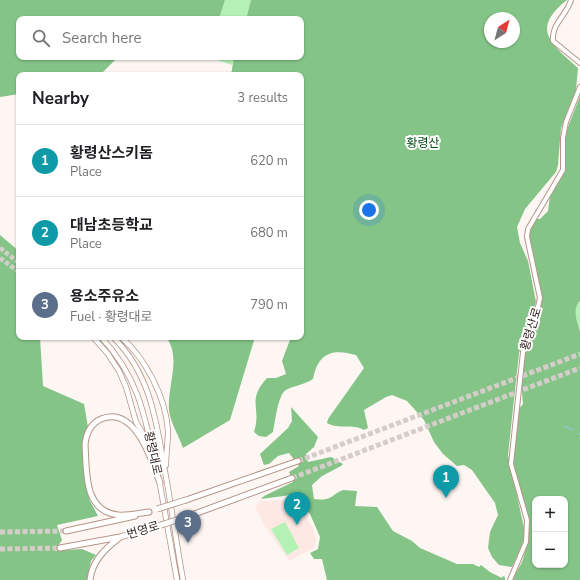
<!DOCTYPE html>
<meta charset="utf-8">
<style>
body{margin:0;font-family:"Nunito Sans","Noto Sans KR",sans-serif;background:#f2f2f2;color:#202124}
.controls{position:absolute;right:12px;bottom:12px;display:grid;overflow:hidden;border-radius:8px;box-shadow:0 1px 3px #0004}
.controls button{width:36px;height:36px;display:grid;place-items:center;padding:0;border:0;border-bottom:1px solid #e0e0e0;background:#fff;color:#202124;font:20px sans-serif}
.compass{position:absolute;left:484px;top:12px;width:36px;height:36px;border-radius:50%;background:#fff;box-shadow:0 1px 3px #0004;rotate:36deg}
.you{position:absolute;left:369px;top:210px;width:14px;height:14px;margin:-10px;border:3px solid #fff;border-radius:50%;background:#1a73e8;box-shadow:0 0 0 6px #1a73e833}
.badge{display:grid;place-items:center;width:26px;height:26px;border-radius:50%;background:#b45309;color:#fff;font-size:13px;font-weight:700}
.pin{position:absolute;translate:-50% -33px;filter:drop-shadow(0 1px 2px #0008)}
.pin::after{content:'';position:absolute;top:21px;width:14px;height:12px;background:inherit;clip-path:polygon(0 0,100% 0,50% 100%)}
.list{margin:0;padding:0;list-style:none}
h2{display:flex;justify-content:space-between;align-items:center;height:52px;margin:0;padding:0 16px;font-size:17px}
h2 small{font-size:13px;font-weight:400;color:#757577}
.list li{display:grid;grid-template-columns:26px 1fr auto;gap:12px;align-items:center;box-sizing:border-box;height:72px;padding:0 16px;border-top:1px solid #e0e0e0}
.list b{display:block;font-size:15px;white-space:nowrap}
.list p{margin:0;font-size:13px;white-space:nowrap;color:#757577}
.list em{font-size:13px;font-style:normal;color:#757577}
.icon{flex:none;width:22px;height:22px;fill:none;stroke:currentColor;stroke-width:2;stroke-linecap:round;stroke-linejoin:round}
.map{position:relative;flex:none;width:580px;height:580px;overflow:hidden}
.search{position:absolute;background:#fff;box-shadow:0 1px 3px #0004;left:16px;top:16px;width:288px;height:44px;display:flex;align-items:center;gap:10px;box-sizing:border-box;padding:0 14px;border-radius:8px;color:#757577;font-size:15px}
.panel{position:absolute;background:#fff;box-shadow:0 1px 3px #0004;left:16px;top:72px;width:288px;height:268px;border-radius:8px}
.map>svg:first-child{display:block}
.education{fill:#fde8e3}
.green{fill:#b3f1b5}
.forest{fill:#84c487;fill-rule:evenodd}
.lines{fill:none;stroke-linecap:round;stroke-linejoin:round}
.stream{stroke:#9fc1f7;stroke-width:1}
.secondary-tunnel{stroke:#d5cdc9;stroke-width:4.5;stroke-dasharray:4.5 2;stroke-linecap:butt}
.trunk-tunnel{stroke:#d5cdc9;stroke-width:5;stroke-dasharray:5 2.5;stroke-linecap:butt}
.tertiary-casing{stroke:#b69588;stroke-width:6}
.secondary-casing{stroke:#b69588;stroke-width:6}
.trunk-casing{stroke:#b69588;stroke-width:7}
.tertiary{stroke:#fff;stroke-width:4}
.secondary{stroke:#fff;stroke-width:4.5}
.trunk{stroke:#fff;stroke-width:5}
.trunk-bridge-casing{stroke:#b69588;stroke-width:7;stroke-linecap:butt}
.trunk-bridge{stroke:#fff;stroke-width:5}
.labels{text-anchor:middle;stroke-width:4;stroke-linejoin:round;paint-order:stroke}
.park-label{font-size:12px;fill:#044d14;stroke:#fff}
.street-label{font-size:12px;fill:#362923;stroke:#fff}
</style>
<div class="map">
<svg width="580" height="580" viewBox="0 0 580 580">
<rect width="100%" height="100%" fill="#fdf6f3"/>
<path class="education" d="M 291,500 L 298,503 L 313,528 L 316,540 L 315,547 L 289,561 L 265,526 L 255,507 L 260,501 Z"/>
<path class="green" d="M 225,0 L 251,0 L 246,19 L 219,19 Z
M 208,57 L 234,57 L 232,65 Z
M 580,301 L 580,331 C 577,322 572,308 580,301 Z
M 285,522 L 299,548 L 287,555 L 271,529 Z"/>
<path class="forest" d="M 0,0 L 225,0 L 219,19 L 19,19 L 19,57 L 118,57 L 100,75 L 19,75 L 19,94 L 0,97 Z
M 251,0 L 567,0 C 530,29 551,44 578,68 L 576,90 L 561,128 L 558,165 L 556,172 L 525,209 L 517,227 L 520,243 L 528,261 L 536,302 L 519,353 L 508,455 L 525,532 L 522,545 L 512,567 L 499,565 L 492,557 L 488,548 L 490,532 L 498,515 L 495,503 L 472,470 L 464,465 L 457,466 L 443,454 L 434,442 L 424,420 L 407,401 L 392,395 L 386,397 L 364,410 L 368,428 L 364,430 C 352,423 339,430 327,423 L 328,419 L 364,368 L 356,355 C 332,348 318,353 313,379 C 304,385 295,385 286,390 C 278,394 275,423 273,432 L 266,437 L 259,436 L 254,432 C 262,407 246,401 267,378 L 276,378 L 286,374 L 282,361 L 291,337 L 301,337 L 301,75 L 231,75 L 234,57 L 301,57 L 301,19 L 246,19 ZM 490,18 L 514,18 L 514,42 L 490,42 Z
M 580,96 L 580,301 C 572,308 577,322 580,331 L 580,580 L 512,580 L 522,562 L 528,542 L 529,521 L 513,464 L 518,410 L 523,404 L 521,380 L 525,355 L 540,305 L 536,266 L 529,238 L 531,227 L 537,219 L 540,219 L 548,211 L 550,196 L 564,172 L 566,132 ZM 535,499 L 565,499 L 565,565 L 535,565 Z
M 0,235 L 19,251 L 19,337 L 40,337 L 43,386 L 84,404 L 88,427 L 83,444 L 86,486 L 90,501 L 98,516 L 57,525 L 62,540 L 55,551 L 82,549 L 96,555 L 91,561 L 87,580 L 0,580 Z
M 166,337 L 255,337 L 230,420 L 183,448 C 179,436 170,422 169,410 C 167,386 182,358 166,337 Z
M 291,407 L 318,437 L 314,447 L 306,454 L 308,462 L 331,457 L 343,464 L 341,466 L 322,476 L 312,485 L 314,499 C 333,501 329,496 343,490 L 357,491 L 355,506 L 377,507 L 393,531 L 412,541 L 420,548 L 457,564 L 473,564 L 479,567 L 481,565 L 490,572 L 502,578 L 503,576 L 505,577 L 505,580 L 327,580 L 322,559 L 314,559 L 310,553 L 318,549 L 320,537 L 310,514 L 300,501 L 291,495 L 261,499 L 264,496 L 293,482 L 289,472 L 299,466 L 289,453 L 278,456 L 269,464 L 264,465 L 260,454 L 288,428 L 292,421 Z"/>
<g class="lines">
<path class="stream" d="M 564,426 L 573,430
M 578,433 L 580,435"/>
<path class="secondary-tunnel" d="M 0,248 L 19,263
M 0,258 L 19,272"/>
<path class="trunk-tunnel" d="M 298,461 L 580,354
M 292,478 L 580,368
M 0,532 L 66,531
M 0,549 L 60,548"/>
<defs>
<path id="tertiary" d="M 571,0 C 567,15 551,24 553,41 L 580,63
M 510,580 L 526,542 L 527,520 L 511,464 L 523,352 L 535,320 L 540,298 L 527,237 L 528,229 L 563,170 L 563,138 L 566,122 L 580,87"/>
<path id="secondary" d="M 93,337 L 108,354 L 119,371 L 126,387 L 136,422 L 150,445
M 101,337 C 139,378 145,416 156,468
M 113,337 C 152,375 157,426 166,477 C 172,511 177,546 183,580
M 121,337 C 146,359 166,398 168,431 C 168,442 166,454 166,465
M 159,479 L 177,580"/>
<path id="trunk" d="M 186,500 L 298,461
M 149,512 C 139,513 128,516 118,515 C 83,511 87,471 85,445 C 86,434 90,424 101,419 C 135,405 152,460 160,483
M 189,516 L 292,478
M 66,531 L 135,516
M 60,548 L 120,537 L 161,525
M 90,580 C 92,561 105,549 119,538"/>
</defs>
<use href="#tertiary" class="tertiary-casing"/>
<use href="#secondary" class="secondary-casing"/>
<use href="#trunk" class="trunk-casing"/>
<use href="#tertiary" class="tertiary"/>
<use href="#secondary" class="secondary"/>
<use href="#trunk" class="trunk"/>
<defs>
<path id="trunk-bridge" d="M 157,509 L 186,500
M 161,525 L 189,516"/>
</defs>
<use href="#trunk-bridge" class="trunk-bridge-casing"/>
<use href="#trunk-bridge" class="trunk-bridge"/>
</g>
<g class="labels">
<g class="park-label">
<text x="423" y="147">황령산</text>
</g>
<g class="street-label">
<text transform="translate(531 329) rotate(-73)" y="4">황령산로</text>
<text transform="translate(153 453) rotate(78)" y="4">황령대로</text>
<text transform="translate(143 530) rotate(-17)" y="4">번영로</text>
</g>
</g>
</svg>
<div class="controls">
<button>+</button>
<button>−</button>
</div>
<svg class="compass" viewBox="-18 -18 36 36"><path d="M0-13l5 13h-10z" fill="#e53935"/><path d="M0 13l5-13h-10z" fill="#757577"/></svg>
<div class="you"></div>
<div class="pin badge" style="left:446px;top:498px;background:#0f9aa8">1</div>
<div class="pin badge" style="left:297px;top:525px;background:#0f9aa8">2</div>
<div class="pin badge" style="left:188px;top:543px;background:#5c6f8a">3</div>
<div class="search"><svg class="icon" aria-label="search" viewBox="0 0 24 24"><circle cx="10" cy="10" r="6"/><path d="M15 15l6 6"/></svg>Search here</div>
<section class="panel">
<h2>Nearby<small>3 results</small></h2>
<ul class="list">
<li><span class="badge" style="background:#0f9aa8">1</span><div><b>황령산스키돔</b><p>Place</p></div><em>620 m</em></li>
<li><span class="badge" style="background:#0f9aa8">2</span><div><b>대남초등학교</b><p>Place</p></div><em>680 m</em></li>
<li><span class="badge" style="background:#5c6f8a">3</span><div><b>용소주유소</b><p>Fuel · 황령대로</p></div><em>790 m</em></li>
</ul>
</section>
</div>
